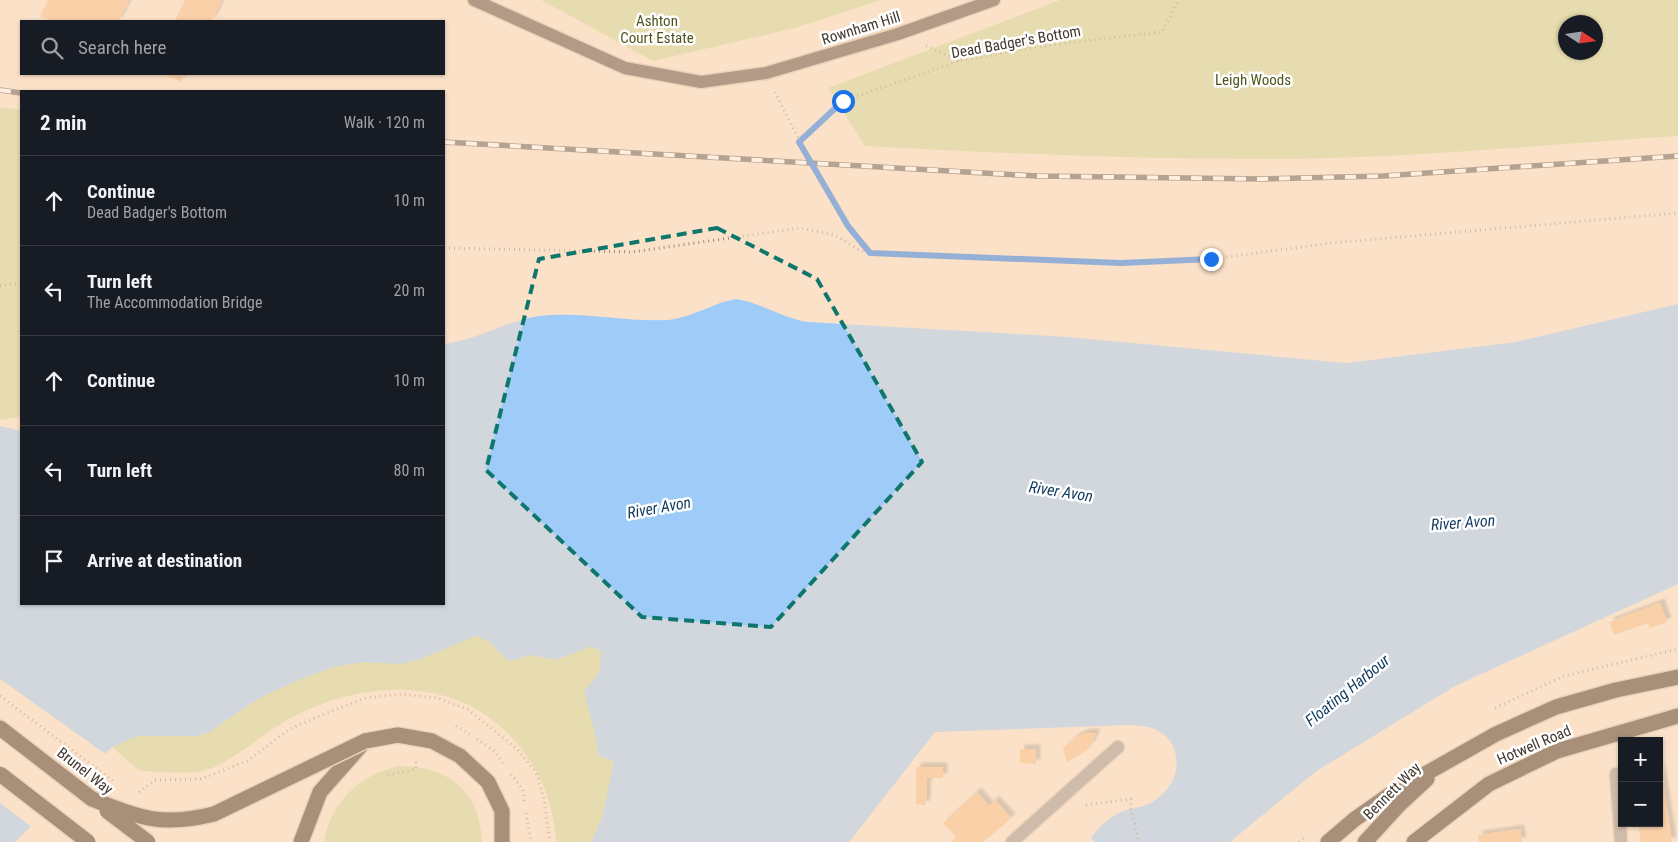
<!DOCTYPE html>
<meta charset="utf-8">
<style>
body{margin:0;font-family:"Roboto Condensed",sans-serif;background:#20242c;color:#f1f3f6}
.controls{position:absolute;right:15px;bottom:15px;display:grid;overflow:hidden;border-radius:0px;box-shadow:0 1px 4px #0004}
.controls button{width:45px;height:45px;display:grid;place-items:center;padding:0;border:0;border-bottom:1px solid #363941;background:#171b24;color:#f1f3f6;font:25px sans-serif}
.compass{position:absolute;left:1558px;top:15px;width:45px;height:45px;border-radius:50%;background:#171b24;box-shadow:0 1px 4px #0004;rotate:102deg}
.stop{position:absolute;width:15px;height:15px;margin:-11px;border:4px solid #1a73e8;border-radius:50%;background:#fff}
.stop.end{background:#1a73e8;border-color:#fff;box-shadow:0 1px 5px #0008}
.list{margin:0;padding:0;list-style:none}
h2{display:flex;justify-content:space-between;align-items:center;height:65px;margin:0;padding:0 20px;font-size:21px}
h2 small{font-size:16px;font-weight:400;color:#9ea1a6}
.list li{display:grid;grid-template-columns:32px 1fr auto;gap:15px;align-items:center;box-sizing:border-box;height:90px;padding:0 20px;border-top:1px solid #363941}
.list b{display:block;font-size:19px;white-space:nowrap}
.list p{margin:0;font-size:16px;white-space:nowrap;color:#9ea1a6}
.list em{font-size:16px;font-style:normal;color:#9ea1a6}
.icon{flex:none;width:28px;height:28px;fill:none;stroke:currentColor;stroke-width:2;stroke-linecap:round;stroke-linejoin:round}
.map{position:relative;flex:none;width:1678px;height:842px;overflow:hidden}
.search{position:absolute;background:#171b24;box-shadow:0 1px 4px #0004;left:20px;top:20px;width:425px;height:55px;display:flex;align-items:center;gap:12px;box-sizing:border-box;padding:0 18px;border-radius:0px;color:#9ea1a6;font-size:19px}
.panel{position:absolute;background:#171b24;box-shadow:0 1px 4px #0004;left:20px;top:90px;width:425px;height:515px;border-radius:0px}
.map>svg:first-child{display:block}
.green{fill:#ced691;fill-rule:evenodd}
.water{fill:#9ecbf7}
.pier{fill:#fbe1c8}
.building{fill:#f5bb82;filter:url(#shadow)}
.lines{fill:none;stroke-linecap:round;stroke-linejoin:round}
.minor-casing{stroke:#d6bfa9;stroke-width:15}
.major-casing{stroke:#d6bfa9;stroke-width:15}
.highway-casing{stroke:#d6bfa9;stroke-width:18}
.path{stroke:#9d8b7a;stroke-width:3;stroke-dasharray:1 4;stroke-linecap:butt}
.minor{stroke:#998c83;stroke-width:12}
.major{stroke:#594335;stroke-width:12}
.highway{stroke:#422a1a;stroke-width:15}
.rail-casing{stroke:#625549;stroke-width:5.5}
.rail{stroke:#fff;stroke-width:4;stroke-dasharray:11;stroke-linecap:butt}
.highway-bridge-casing{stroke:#d6bfa9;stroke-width:18;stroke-linecap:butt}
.path-bridge{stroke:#9d8b7a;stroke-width:3;stroke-dasharray:1 4;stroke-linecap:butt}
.highway-bridge{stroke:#422a1a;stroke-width:15}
.route{stroke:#1a73e8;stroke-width:6}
.marked{fill:none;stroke:#0f766e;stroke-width:4;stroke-dasharray:10 6;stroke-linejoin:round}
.labels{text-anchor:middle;stroke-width:5;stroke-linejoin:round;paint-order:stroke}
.park-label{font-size:15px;fill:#50551d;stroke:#fff}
.street-label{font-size:15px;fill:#42382e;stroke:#fff}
.water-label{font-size:16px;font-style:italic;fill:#113a5e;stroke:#fff}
</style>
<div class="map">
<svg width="1678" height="842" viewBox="0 0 1678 842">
<defs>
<filter id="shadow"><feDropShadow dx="4.5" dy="-4.5" stdDeviation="1" flood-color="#0004"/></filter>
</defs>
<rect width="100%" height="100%" fill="#fbe1c8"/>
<path class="green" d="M 541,0 L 881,0 L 795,28 L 653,61 Z
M 1060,0 L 1678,0 L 1678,136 C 1539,145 1400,159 1261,159 C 1129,159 997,153 865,146 L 828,88 ZM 1566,22 L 1596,22 L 1596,52 L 1566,52 Z
M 0,107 L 21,110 L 21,414 L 18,417 L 0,420 Z
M 444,604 L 1015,729 L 935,732 L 849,842 L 556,842 C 553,796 535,757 500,726 C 442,675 356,683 291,718 C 265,732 242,754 215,767 C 194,776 166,772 143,771 L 137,769 L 112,747 L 15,842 L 0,842 L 0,693 Z
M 399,766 C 449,767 480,790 482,842 L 324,842 C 330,802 361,774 399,766 Z"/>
<path class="water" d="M 736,299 C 762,303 782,318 808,322 L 1068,337 L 1346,363 L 1516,342 L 1678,304 L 1678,584 L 1455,686 L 1315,772 L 1230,842 L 1094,842 L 1091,838 C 1098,828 1108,818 1119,813 C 1129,808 1140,808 1149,804 C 1171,793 1183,769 1173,746 C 1164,728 1146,725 1127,725 L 935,732 L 849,842 L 591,842 L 602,818 L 614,762 L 598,755 L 596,737 L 584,692 L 600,671 L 601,652 L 592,646 L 556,660 L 530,655 L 512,661 L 506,659 L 490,642 L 476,636 L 418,660 L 400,664 L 363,662 L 334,667 L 298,680 L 258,699 L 209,732 L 197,736 L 138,736 L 112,747 L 15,842 L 0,842 L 0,426 L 21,431 L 21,604 L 444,604 L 444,344 C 477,340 506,321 539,316 C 581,311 624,322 666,320 C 690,319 712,303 736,299 Z"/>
<path class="pier" d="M 0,679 L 107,755 L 33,828 L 0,803 Z"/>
<path class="building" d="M 48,0 L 129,0 L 118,21 L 51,21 L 40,16 Z
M 185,0 L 222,0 L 211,21 L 175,21 Z
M 163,74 L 185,74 L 181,82 Z
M 1660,603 L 1667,622 L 1650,628 L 1648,623 L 1614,635 L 1609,622 Z
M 1086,733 L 1096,733 L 1091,744 L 1082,754 L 1067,762 L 1063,748 L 1076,737 Z
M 1020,749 L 1036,749 L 1036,764 L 1020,763 Z
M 1660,763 L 1672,842 L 1641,842 L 1638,823 L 1659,823 Z
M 916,767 L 943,767 L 943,778 L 927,778 L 926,805 L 916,804 Z
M 977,792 L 989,806 L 995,800 L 1011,818 L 983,842 L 952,842 L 956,837 L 943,823 Z
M 1520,829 L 1522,842 L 1479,842 L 1478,835 Z"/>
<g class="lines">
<defs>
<path id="minor" d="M 1616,774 L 1621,842
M 1012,842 L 1118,747"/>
<path id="major" d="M 474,0 L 625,68 L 701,82 L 766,73 L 898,34 L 994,0"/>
<path id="highway" d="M 0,728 L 92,799
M 301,842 L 320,792 L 365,741 L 398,735 L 432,741 L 460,756 L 488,782 L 502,811 L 502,842
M 1328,842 L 1355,819 L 1395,791 L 1496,734 L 1556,707 L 1616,690 L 1678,677
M 1365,842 L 1400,804 L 1427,779
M 1414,842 L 1489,784 L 1557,751 L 1678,716"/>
</defs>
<use href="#minor" class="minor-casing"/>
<use href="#major" class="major-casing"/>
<use href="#highway" class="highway-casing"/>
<path class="path" d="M 926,46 L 959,61
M 775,92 L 806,154
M 799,142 L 843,101 L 959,61 L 1034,47 L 1162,32 L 1179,0
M 848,226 L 869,252
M 444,248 L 632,252 L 800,228 L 835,235 L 859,250 L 870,253 L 1121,263 L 1211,259 L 1331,243 L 1678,213
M 0,286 L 21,283
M 1495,708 L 1564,676 L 1678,649
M 456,726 L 470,734
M 477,739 L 494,751 L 503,763
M 511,774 L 523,790 L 525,804
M 388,775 L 416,769 L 416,761
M 139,792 L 155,780 L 201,779 L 247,761 L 290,729 L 324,714 L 366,698 L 402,694 L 438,698 L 467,709 L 517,749 L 536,772 L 544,799 L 550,842
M 1086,805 L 1131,799 L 1131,809 L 1139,842
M 526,813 L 531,842
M 1299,842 L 1306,836"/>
<use href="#minor" class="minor"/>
<use href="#major" class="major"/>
<use href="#highway" class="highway"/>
<defs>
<path id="rail" d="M 0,90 L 21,93
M 444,142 L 1037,176 L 1262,179 L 1383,176 L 1678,156"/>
</defs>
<use href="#rail" class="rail-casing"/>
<use href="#rail" class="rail"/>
<defs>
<path id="highway-bridge" d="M 0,774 L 88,842
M 92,799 C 140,818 162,827 214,814 L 365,741
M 107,811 L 148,842"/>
</defs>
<use href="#highway-bridge" class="highway-bridge-casing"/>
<path class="path-bridge" d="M 806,154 L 848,226
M 0,696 L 116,783"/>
<use href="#highway-bridge" class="highway-bridge"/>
</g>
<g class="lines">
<path class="route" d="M 843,101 L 799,142 L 848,226 L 870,253 L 1121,263 L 1211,259"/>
</g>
<path d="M0 0H1678V842H0ZM 717,228 L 817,279 L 922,462 L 771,627 L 642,617 L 486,470 L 539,259 Z" fill="#fbe1c8" fill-opacity=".55" fill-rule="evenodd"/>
<path class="marked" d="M 717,228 L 817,279 L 922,462 L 771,627 L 642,617 L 486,470 L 539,259 Z"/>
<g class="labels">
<g class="park-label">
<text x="657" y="26">Ashton<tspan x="657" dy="17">Court Estate</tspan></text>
<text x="1253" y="85">Leigh Woods</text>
</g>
<g class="street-label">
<text transform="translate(861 28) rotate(-17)" y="5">Rownham Hill</text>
<text transform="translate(1016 42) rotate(-10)" y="5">Dead Badger's Bottom</text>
<text transform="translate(1534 745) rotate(-23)" y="5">Hotwell Road</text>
<text transform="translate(85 771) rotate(38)" y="5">Brunel Way</text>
<text transform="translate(1392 791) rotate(-45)" y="5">Bennett Way</text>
</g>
<g class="water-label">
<text transform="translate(1061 491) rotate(9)" y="6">River Avon</text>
<text transform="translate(659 507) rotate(-10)" y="6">River Avon</text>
<text transform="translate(1463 522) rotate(-4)" y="6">River Avon</text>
<text transform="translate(1347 690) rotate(-39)" y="6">Floating Harbour</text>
</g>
</g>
</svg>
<div class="controls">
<button>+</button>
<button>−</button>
</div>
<svg class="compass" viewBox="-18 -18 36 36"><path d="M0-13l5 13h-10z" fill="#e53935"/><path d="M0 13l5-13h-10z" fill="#9ea1a6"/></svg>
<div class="stop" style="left:843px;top:101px"></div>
<div class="stop end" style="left:1211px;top:259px"></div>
<div class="search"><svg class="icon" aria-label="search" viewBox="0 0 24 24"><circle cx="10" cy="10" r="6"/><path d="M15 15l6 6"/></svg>Search here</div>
<section class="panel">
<h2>2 min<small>Walk · 120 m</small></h2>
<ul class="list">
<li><svg class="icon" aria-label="ahead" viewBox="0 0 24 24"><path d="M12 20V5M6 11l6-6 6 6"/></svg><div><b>Continue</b><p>Dead Badger's Bottom</p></div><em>10 m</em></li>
<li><svg class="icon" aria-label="left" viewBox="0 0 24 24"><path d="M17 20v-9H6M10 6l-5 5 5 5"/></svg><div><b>Turn left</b><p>The Accommodation Bridge</p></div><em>20 m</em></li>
<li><svg class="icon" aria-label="ahead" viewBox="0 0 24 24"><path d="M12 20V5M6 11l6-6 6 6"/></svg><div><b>Continue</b></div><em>10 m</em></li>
<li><svg class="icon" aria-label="left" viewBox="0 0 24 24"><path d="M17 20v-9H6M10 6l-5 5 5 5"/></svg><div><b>Turn left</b></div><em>80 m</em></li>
<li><svg class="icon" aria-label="arrive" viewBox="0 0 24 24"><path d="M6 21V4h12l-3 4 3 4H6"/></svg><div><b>Arrive at destination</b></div></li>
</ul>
</section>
</div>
